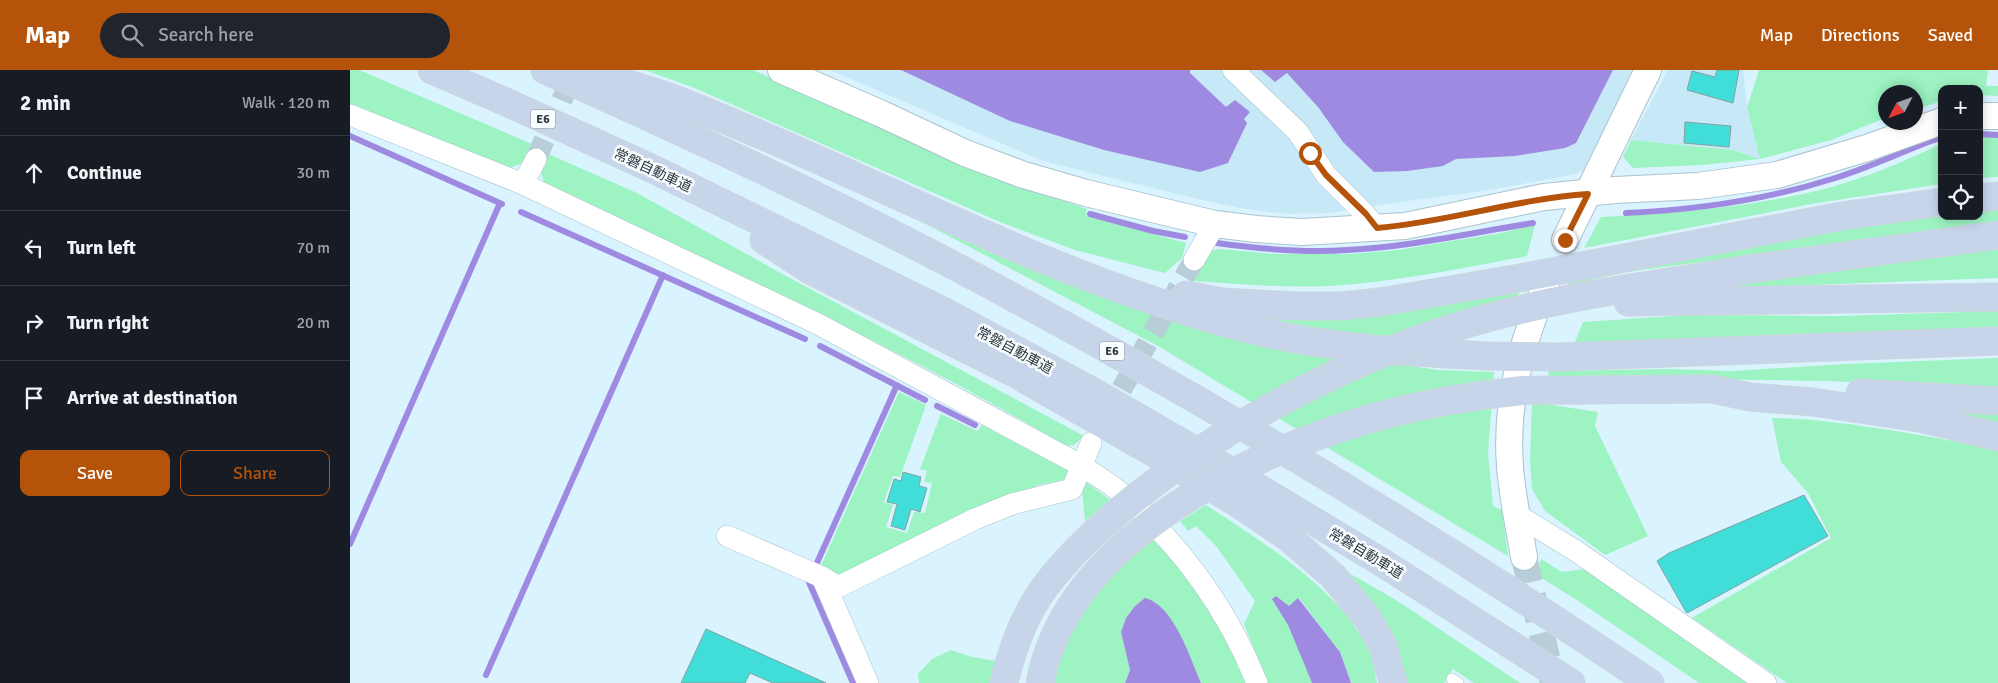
<!DOCTYPE html>
<meta charset="utf-8">
<style>
body{margin:0;font-family:Signika,"Noto Sans JP",sans-serif;background:#20242c;color:#f1f3f6}
.controls{position:absolute;right:15px;top:15px;display:grid;overflow:hidden;border-radius:10px;box-shadow:0 2px 12px #0003}
.controls button{width:45px;height:45px;display:grid;place-items:center;padding:0;border:0;border-bottom:1px solid #363941;background:#171b24;color:#f1f3f6;font:25px sans-serif}
.compass{position:absolute;left:1528px;top:15px;width:45px;height:45px;border-radius:50%;background:#171b24;box-shadow:0 2px 12px #0003;rotate:229deg}
.stop{position:absolute;width:15px;height:15px;margin:-11px;border:4px solid #b45309;border-radius:50%;background:#fff}
.stop.end{background:#b45309;border-color:#fff;box-shadow:0 1px 5px #0008}
.list{margin:0;padding:0;list-style:none}
h2{display:flex;justify-content:space-between;align-items:center;height:65px;margin:0;padding:0 20px;font-size:21px}
h2 small{font-size:16px;font-weight:400;color:#9ea1a6}
.list li{display:grid;grid-template-columns:32px 1fr auto;gap:15px;align-items:center;box-sizing:border-box;height:75px;padding:0 20px;border-top:1px solid #363941}
.list b{display:block;font-size:19px;white-space:nowrap}
.list em{font-size:16px;font-style:normal;color:#9ea1a6}
.actions{display:flex;gap:10px;padding:15px 20px}
.actions a{flex:1;padding:11px 0;border:1px solid #b45309;border-radius:10px;text-align:center;font-size:18px;color:#b45309}
.actions .main{background:#b45309;color:#fff}
.icon{flex:none;width:28px;height:28px;fill:none;stroke:currentColor;stroke-width:2;stroke-linecap:round;stroke-linejoin:round}
.map{position:relative;flex:none;width:1648px;height:613px;overflow:hidden}
header{display:flex;align-items:center;gap:30px;box-sizing:border-box;height:70px;padding:0 25px;background:#b45309;color:#fff}
header strong{font-size:24px}
nav{display:flex;gap:28px;margin-inline-start:auto;font-size:18px}
.search{width:350px;height:45px;background:#20242c;display:flex;align-items:center;gap:12px;box-sizing:border-box;padding:0 18px;border-radius:28px;color:#9ea1a6;font-size:19px}
main{display:flex}
aside{flex:1;background:#171b24}
.map>svg:first-child{display:block}
.built{fill:#c6e8f7}
.green{fill:#9df3c2}
.water{fill:#9f8ae1}
.lines{fill:none;stroke-linecap:round;stroke-linejoin:round}
.stream{stroke:#9f8ae1;stroke-width:6}
.building{fill:#41ddd8;stroke:#85a1a0}
.minor-tunnel{stroke:#b7cdd8;stroke-width:21;stroke-dasharray:21 11;stroke-linecap:butt}
.tertiary-tunnel{stroke:#b7cdd8;stroke-width:26;stroke-dasharray:26 13;stroke-linecap:butt}
.service-casing{stroke:#aac3ce;stroke-width:12}
.minor-casing{stroke:#aac3ce;stroke-width:22}
.tertiary-casing{stroke:#aac3ce;stroke-width:28}
.motorway-casing{stroke:#d5d7d8;stroke-width:29}
.service{stroke:#fff;stroke-width:11}
.minor{stroke:#fff;stroke-width:21}
.tertiary{stroke:#fff;stroke-width:26}
.motorway{stroke:#c7d5eb;stroke-width:28}
.motorway-bridge-casing{stroke:#d5d7d8;stroke-width:29;stroke-linecap:butt}
.motorway-bridge{stroke:#c7d5eb;stroke-width:28}
.route{stroke:#b45309;stroke-width:6}
.labels{text-anchor:middle;stroke-width:5;stroke-linejoin:round;paint-order:stroke}
.shield{fill:#f7fcff;stroke:#6a7276;stroke-width:1}
.shield-label{font-size:12px;font-weight:bold;fill:#2d373c}
.street-label{font-size:14px;fill:#2d373c;stroke:#f7fcff}
</style>
<header>
<strong>Map</strong>
<div class="search"><svg class="icon" aria-label="search" viewBox="0 0 24 24"><circle cx="10" cy="10" r="6"/><path d="M15 15l6 6"/></svg>Search here</div>
<nav><a>Map</a><a>Directions</a><a>Saved</a></nav>
</header>
<main>
<aside>
<h2>2 min<small>Walk · 120 m</small></h2>
<ul class="list">
<li><svg class="icon" aria-label="ahead" viewBox="0 0 24 24"><path d="M12 20V5M6 11l6-6 6 6"/></svg><div><b>Continue</b></div><em>30 m</em></li>
<li><svg class="icon" aria-label="left" viewBox="0 0 24 24"><path d="M17 20v-9H6M10 6l-5 5 5 5"/></svg><div><b>Turn left</b></div><em>70 m</em></li>
<li><svg class="icon" aria-label="right" viewBox="0 0 24 24"><path d="M7 20v-9h11M14 6l5 5-5 5"/></svg><div><b>Turn right</b></div><em>20 m</em></li>
<li><svg class="icon" aria-label="arrive" viewBox="0 0 24 24"><path d="M6 21V4h12l-3 4 3 4H6"/></svg><div><b>Arrive at destination</b></div></li>
</ul>
<div class="actions"><a class="main">Save</a><a>Share</a></div>
</aside>
<div class="map">
<svg width="1648" height="613" viewBox="0 0 1648 613">
<rect width="100%" height="100%" fill="#d9f3ff"/>
<path class="built" d="M 480,0 L 1286,0 L 1239,96 L 1226,104 L 1133,121 L 1042,133 L 980,143 L 937,144 L 889,138 L 835,126 L 693,91 Z
M 1318,0 L 1393,0 L 1397,39 L 1410,89 L 1382,80 L 1281,70 Z"/>
<path class="green" d="M 0,0 L 9,0 L 182,74 L 180,86 L 172,93 L 160,98 L 0,36 Z
M 295,0 L 403,0 L 654,112 L 737,139 L 736,146 L 836,173 L 832,188 L 815,203 L 725,180 L 650,152 L 347,19 Z
M 1409,0 L 1638,0 L 1636,16 L 1648,16 L 1648,26 L 1629,25 L 1629,19 L 1592,19 L 1592,31 L 1566,39 L 1566,22 L 1536,22 L 1535,48 L 1481,70 L 1410,89 L 1352,95 L 1283,98 L 1273,87 L 1281,70 L 1382,80 L 1410,89 L 1397,38 Z
M 1629,62 L 1648,64 L 1648,107 L 1629,108 Z
M 1592,73 L 1592,114 L 1467,133 L 1234,178 L 1251,147 C 1317,144 1384,138 1448,125 C 1493,117 1551,94 1592,73 Z
M 196,83 L 287,123 L 436,206 L 734,366 L 724,375 L 716,376 C 548,276 370,197 194,113 C 190,101 191,94 196,83 Z
M 1648,135 L 1648,152 L 1277,202 L 1218,215 L 1219,207 L 1592,142 L 1592,146 L 1629,146 L 1629,137 Z
M 553,142 L 952,280 L 1088,300 L 1144,302 L 1138,383 L 1143,436 L 1152,440 L 1158,486 L 808,276 Z
M 1185,155 L 1177,186 C 1112,198 1045,212 978,216 C 934,218 889,214 845,211 L 855,182 L 869,179 L 925,184 L 1001,184 L 1048,180 L 1151,163 Z
M 1648,173 L 1648,208 L 1410,217 L 1367,220 L 1357,212 Z
M 1172,214 L 1168,226 L 1037,267 L 981,261 L 898,245 Z
M 1648,241 L 1648,258 L 1224,274 L 1233,252 L 1339,245 L 1489,246 Z
M 1648,288 L 1648,317 L 1476,311 L 1199,307 L 1198,301 L 1318,299 L 1382,301 L 1495,294 Z
M 549,322 L 576,335 L 550,407 L 543,406 L 534,432 L 543,435 L 536,457 L 557,463 L 564,442 L 575,443 L 582,413 L 574,412 L 577,401 L 570,399 L 591,344 L 627,361 L 632,355 L 720,402 L 713,410 L 689,415 L 634,438 L 488,509 L 469,500 Z
M 1182,332 L 1248,342 L 1245,356 L 1298,466 L 1255,485 L 1195,441 L 1182,419 L 1180,390 Z
M 1554,334 L 1648,341 L 1648,358 Z
M 1422,348 C 1447,348 1472,351 1498,354 C 1548,361 1598,369 1648,381 L 1648,613 L 1437,613 L 1342,548 L 1481,468 L 1458,423 L 1431,392 Z
M 736,412 L 760,430 L 735,451 L 732,419 Z
M 856,435 C 912,472 992,520 1020,583 C 1024,592 1024,603 1027,613 L 1001,613 L 990,582 L 949,528 L 939,536 L 926,526 L 922,529 L 938,555 L 962,613 L 918,613 L 894,554 L 905,531 L 866,476 L 846,456 L 838,461 L 830,451 Z
M 803,470 L 826,494 L 870,556 L 897,613 L 851,613 L 825,555 L 796,528 L 785,536 L 776,548 L 771,562 L 780,600 L 775,613 L 704,613 C 711,585 723,552 741,528 C 755,508 783,485 803,470 Z
M 1191,489 L 1212,502 L 1235,499 L 1402,613 L 1349,613 L 1233,534 L 1190,507 L 1188,497 Z
M 985,495 L 1046,530 L 1170,613 L 1124,613 L 1103,599 L 1094,613 L 1050,613 Z
M 601,580 L 622,587 L 646,591 L 641,613 L 569,613 L 568,604 L 582,589 Z"/>
<path class="water" d="M 551,0 L 840,0 L 840,3 L 876,37 L 885,30 L 900,42 L 894,49 L 897,53 L 878,93 L 850,102 L 754,80 L 660,51 Z
M 911,0 L 1263,0 L 1226,73 L 1215,78 L 1165,86 L 1106,89 L 1093,96 L 1057,101 L 1024,102 L 993,72 L 968,37 L 937,3 L 925,12 Z
M 926,526 L 939,536 L 948,528 L 990,582 L 1001,613 L 962,613 L 938,555 L 922,529 Z
M 795,528 C 824,535 840,588 851,613 L 775,613 L 780,600 L 771,562 L 776,548 L 785,536 Z"/>
<g class="lines">
<path class="stream" d="M 1629,64 L 1648,65
M 0,66 L 152,134
M 171,142 L 455,269
M 1276,143 C 1346,140 1415,130 1482,109 C 1519,98 1555,80 1592,67
M 740,144 L 803,161 L 835,167
M 867,173 C 910,179 953,183 997,180 C 1059,177 1121,163 1183,153
M 470,276 L 575,330
M 587,336 L 625,355
M 0,474 L 150,133
M 466,495 L 547,315
M 458,510 L 503,613
M 136,605 L 313,205"/>
</g>
<path class="building" d="M 1367,0 L 1389,0 L 1383,33 L 1337,20 L 1342,1 L 1365,7 Z
M 1335,52 L 1381,56 L 1379,77 L 1334,73 Z
M 553,402 L 571,407 L 569,416 L 577,418 L 570,442 L 561,439 L 555,460 L 541,456 L 547,434 L 537,432 L 544,409 L 551,411 Z
M 1454,425 L 1478,466 L 1337,543 L 1336,542 L 1307,491 L 1319,483 Z
M 356,559 L 476,613 L 423,613 L 400,603 L 395,613 L 331,613 Z"/>
<g class="lines">
<path class="minor-tunnel" d="M 186,89 L 225,0
M 756,347 L 844,190"/>
<path class="tertiary-tunnel" d="M 1174,487 L 1203,613"/>
<defs>
<path id="service" d="M 1102,609 L 1108,613"/>
<path id="minor" d="M 883,0 L 948,62 L 976,105 L 1015,144 L 1027,158
M 0,45 L 173,114 L 470,255 L 732,396 C 744,404 758,412 770,422 C 831,475 877,538 907,613
M 173,114 L 186,89
M 844,190 L 865,154
M 1167,445 L 1226,481 L 1416,613
M 377,466 L 472,507 L 488,517 L 625,449 L 662,434 L 722,419 L 741,373
M 472,507 L 518,613"/>
<path id="tertiary" d="M 431,0 L 532,44 L 615,83 L 674,105 L 736,123 L 865,154 L 906,159 L 952,162 L 1055,156 L 1194,127 L 1265,120 L 1348,116 L 1427,105 L 1517,78 L 1592,51
M 1629,46 L 1648,46
M 1215,170 L 1298,0
M 1174,487 C 1169,457 1162,426 1160,396 C 1155,331 1172,273 1196,214"/>
<path id="motorway" d="M 82,0 L 156,32 L 303,99 L 595,242 L 742,321 L 867,393 L 1033,493 L 1221,613
M 195,0 C 342,66 489,134 631,210 C 861,333 1084,467 1300,613
M 231,0 C 265,11 300,19 332,32 C 523,107 703,210 903,260 C 980,279 1058,282 1137,286
M 1629,128 L 1648,126
M 414,170 L 460,200 L 666,304 L 804,383 L 889,434 L 939,468 L 983,506 L 1018,549 L 1033,576 L 1043,613
M 1274,219 L 1400,199 L 1648,165
M 836,225 L 873,232 L 945,236 L 991,236 L 1030,232 L 1170,208 L 1491,146 L 1592,132
M 1278,232 L 1648,227
M 1208,287 L 1648,271
M 1362,319 L 1400,327 L 1463,332 L 1569,348 L 1648,367
M 1510,323 L 1648,331"/>
</defs>
<use href="#service" class="service-casing"/>
<use href="#minor" class="minor-casing"/>
<use href="#tertiary" class="tertiary-casing"/>
<use href="#motorway" class="motorway-casing"/>
<use href="#service" class="service"/>
<use href="#minor" class="minor"/>
<use href="#tertiary" class="tertiary"/>
<use href="#motorway" class="motorway"/>
<defs>
<path id="motorway-bridge" d="M 1137,286 L 1208,287
M 654,613 C 661,583 671,554 688,527 C 710,494 740,466 770,440 C 854,371 952,314 1054,275 C 1125,248 1199,231 1274,219
M 690,613 C 716,474 886,390 1009,352 C 1060,336 1114,327 1168,321 C 1190,319 1213,321 1235,320 C 1277,320 1319,319 1362,319"/>
</defs>
<use href="#motorway-bridge" class="motorway-bridge-casing"/>
<use href="#motorway-bridge" class="motorway-bridge"/>
</g>
<g class="lines">
<path class="route" d="M 960,83 L 976,105 L 1016,144 L 1027,158 C 1098,152 1166,129 1238,124 L 1215,170"/>
</g>
<g class="labels">
<g class="shield">
<rect x="180.5" y="39.5" width="25" height="19" rx="4"/>
<rect x="749.5" y="271.5" width="25" height="19" rx="4"/>
</g>
<g class="shield-label">
<text x="193" y="53">E6</text>
<text x="762" y="285">E6</text>
</g>
<g class="street-label">
<text transform="translate(303 100) rotate(25)" y="5">常磐自動車道</text>
<text transform="translate(665 280) rotate(28)" y="5">常磐自動車道</text>
<text transform="translate(1016 483) rotate(31)" y="5">常磐自動車道</text>
</g>
</g>
</svg>
<div class="controls">
<button>+</button>
<button>−</button>
<button><svg class="icon" aria-label="locate" viewBox="0 0 24 24"><circle cx="12" cy="12" r="6"/><path d="M12 2v4M12 18v4M2 12h4M18 12h4"/></svg></button>
</div>
<svg class="compass" viewBox="-18 -18 36 36"><path d="M0-13l5 13h-10z" fill="#e53935"/><path d="M0 13l5-13h-10z" fill="#9ea1a6"/></svg>
<div class="stop" style="left:960px;top:83px"></div>
<div class="stop end" style="left:1215px;top:170px"></div>
</div>
</main>
